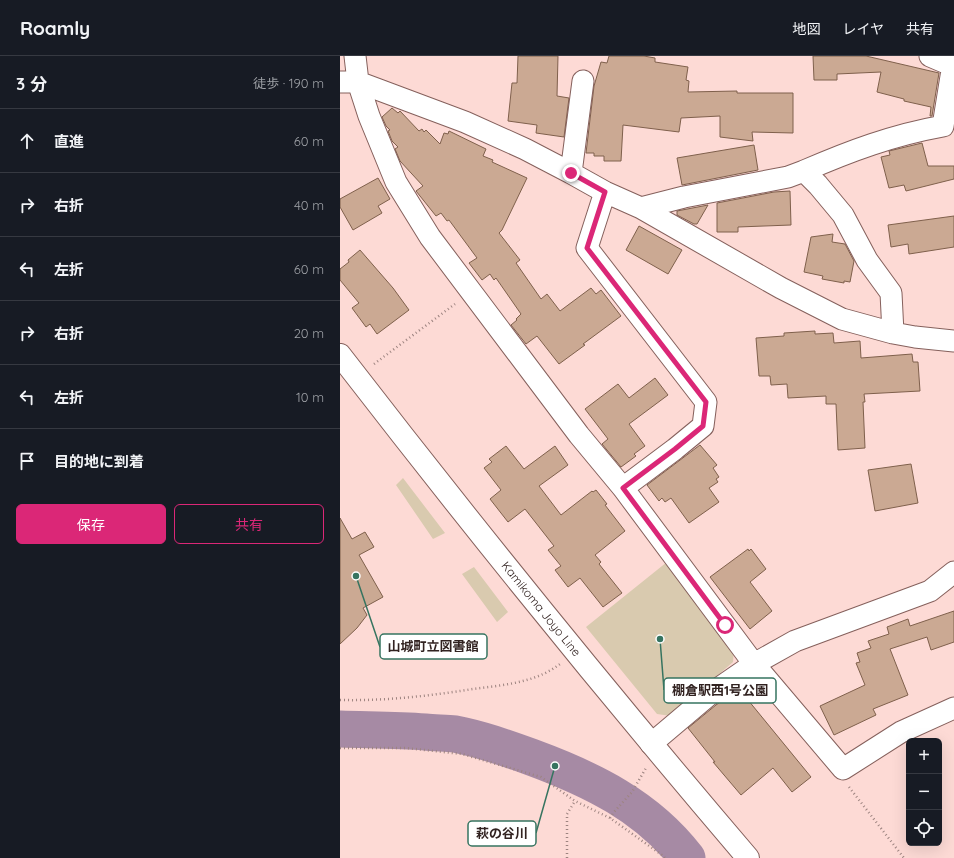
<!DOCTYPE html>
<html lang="ja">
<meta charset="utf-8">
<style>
body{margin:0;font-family:Quicksand,"Noto Sans JP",sans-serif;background:#242831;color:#f1f3f6}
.controls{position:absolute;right:12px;bottom:12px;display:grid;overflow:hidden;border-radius:6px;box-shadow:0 4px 16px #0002}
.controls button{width:36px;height:36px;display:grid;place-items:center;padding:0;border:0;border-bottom:1px solid #363941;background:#171b24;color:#f1f3f6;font:20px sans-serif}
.stop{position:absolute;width:12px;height:12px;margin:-9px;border:3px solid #db2777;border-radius:50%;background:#fff}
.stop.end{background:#db2777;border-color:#fff;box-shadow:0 1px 4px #0008}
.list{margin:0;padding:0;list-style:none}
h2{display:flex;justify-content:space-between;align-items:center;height:52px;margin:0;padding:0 16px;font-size:17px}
h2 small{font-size:13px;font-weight:400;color:#9ea1a6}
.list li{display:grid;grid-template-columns:26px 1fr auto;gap:12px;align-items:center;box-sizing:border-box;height:64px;padding:0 16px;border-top:1px solid #363941}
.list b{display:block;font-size:15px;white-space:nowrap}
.list em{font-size:13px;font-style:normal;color:#9ea1a6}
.actions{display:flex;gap:8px;padding:12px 16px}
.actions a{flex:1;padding:9px 0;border:1px solid #db2777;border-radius:6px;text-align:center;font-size:14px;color:#db2777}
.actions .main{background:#db2777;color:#fff}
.icon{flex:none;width:22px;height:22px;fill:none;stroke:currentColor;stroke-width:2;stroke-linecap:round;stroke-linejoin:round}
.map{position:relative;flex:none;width:614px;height:802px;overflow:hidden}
header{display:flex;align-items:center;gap:24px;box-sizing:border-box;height:56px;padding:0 20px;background:#171b24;border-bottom:1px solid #363941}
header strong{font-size:19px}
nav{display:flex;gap:22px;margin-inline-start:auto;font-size:14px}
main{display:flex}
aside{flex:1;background:#171b24}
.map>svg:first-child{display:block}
.green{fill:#d9caaf}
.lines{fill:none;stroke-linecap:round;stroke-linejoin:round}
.river{stroke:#a68aa4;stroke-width:37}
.building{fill:#cba993;stroke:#7f604c}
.street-casing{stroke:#85605c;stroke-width:23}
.primary-casing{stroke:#85605c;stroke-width:24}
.path{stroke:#9d8480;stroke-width:2.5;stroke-dasharray:1 3;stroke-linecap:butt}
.street{stroke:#fff;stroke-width:21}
.primary{stroke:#fff;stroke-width:22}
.route{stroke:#db2777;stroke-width:5}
.labels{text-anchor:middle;stroke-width:3;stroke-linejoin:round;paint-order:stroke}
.street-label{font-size:12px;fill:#312220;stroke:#fff}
.leader{fill:none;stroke:#367460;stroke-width:1.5}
.callout-dot{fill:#367460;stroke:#fff;stroke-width:1.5}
.callout{fill:#fff;stroke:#367460;stroke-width:1.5}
.callout-label{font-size:13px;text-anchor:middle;font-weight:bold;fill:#312220}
</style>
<header>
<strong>Roamly</strong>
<nav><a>地図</a><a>レイヤ</a><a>共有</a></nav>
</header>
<main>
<aside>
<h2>3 分<small>徒歩 · 190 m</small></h2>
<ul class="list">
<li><svg class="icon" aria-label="ahead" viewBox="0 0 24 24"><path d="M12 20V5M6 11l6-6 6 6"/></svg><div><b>直進</b></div><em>60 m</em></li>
<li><svg class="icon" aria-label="right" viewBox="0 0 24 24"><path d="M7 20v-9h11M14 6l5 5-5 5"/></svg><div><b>右折</b></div><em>40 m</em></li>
<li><svg class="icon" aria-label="left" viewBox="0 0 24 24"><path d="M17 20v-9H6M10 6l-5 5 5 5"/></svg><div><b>左折</b></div><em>60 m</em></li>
<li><svg class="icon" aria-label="right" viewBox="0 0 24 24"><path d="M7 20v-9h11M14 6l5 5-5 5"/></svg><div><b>右折</b></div><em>20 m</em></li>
<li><svg class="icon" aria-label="left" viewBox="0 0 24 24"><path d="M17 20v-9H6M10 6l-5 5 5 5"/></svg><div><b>左折</b></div><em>10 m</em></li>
<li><svg class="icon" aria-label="arrive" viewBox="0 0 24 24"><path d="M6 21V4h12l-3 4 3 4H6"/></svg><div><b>目的地に到着</b></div></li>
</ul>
<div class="actions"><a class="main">保存</a><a>共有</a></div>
</aside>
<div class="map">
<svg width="614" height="802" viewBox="0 0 614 802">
<rect width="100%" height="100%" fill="#fddad5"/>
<path class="green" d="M 63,422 L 105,477 L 93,483 L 56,429 Z
M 327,506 L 394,594 L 393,606 L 331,660 L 317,658 L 246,571 Z
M 134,511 L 168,556 L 157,566 L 122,518 Z"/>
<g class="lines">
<path class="river" d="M 0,673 C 28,674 57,674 85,676 C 95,677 106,677 115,678 C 141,683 166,692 191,701 C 251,723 307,750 347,802"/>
</g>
<path class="building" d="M 178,0 L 218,0 L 217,40 L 229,42 L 224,81 L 196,77 L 197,69 L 168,65 L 172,27 L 177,27 Z
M 269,0 L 304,0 L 315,2 L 315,6 L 348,11 L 346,24 L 349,25 L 348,36 L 397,35 L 397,37 L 453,37 L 453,77 L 412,76 L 413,85 L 380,81 L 380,60 L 341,62 L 339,76 L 283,69 L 281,105 L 264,105 L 264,100 L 254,100 L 254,97 L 246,97 L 254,30 L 261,6 L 267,7 Z
M 473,0 L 526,0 L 599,17 L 592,60 L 590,60 L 591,51 L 564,45 L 564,43 L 537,36 L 541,16 L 497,18 L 497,24 L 474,24 Z
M 52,52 L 58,57 L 60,55 L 79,75 L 82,73 L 84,76 L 86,74 L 100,88 L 104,77 L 108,78 L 109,75 L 146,93 L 143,100 L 153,104 L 152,106 L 187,122 L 162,174 L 159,177 L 180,204 L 176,207 L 201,243 L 207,238 L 220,255 L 251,232 L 256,238 L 261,234 L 281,260 L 243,288 L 245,289 L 219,308 L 197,280 L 186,288 L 171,269 L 177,264 L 176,263 L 181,258 L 156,222 L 154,224 L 150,218 L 142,224 L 129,207 L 137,202 L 109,164 L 107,165 L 101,157 L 96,160 L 76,135 L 83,130 L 60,105 L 55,93 L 58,91 L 52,85 L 48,75 L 50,74 L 46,70 L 42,61 Z
M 582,87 L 588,110 L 614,110 L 614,123 L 566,135 L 564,129 L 549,132 L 541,101 L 550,99 L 549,95 Z
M 414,89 L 418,114 L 342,129 L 337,102 Z
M 38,122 L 50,143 L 38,150 L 42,157 L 13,174 L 0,151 L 0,143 Z
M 450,135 L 451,169 L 398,171 L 398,176 L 377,176 L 377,147 L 434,136 Z
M 368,149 L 357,168 L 354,168 L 337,159 L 337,155 Z
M 614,160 L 614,191 L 569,198 L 568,188 L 551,191 L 548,169 Z
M 299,170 L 342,194 L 328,218 L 286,194 Z
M 493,178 L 492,186 L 505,188 L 514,205 L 510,226 L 504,225 L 504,227 L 482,223 L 483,220 L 464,216 L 471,181 Z
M 20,194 L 53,232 L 69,254 L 37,278 L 30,268 L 26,271 L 12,252 L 19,247 L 0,224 L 0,213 L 9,206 L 8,204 Z
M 475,275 L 475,278 L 493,277 L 494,287 L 520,285 L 521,302 L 572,298 L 573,306 L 578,306 L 580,335 L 524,338 L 525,346 L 523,346 L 525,392 L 498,394 L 496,348 L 486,348 L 486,340 L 448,342 L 447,328 L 431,329 L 430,320 L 419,320 L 416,282 L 444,280 L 444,277 Z
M 315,322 L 328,339 L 289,368 L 305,390 L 294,398 L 296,400 L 281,411 L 262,388 L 268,383 L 245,353 L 278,328 L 289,342 Z
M 360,389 L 377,409 L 373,412 L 379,421 L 376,423 L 378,426 L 369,432 L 379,446 L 349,467 L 331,442 L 325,446 L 322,442 L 319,445 L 307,429 Z
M 166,390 L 184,413 L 215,390 L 228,409 L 199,430 L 221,459 L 252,435 L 253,436 L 256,434 L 267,448 L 265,449 L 285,475 L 255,499 L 261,506 L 259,508 L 282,537 L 263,551 L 240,522 L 228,531 L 215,514 L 221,510 L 208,494 L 214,490 L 185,453 L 168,466 L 150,443 L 161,434 L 144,412 L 152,406 L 149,403 Z
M 571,408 L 578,447 L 535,455 L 528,414 Z
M 0,462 L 12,483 L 25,476 L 34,491 L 19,499 L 43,541 L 23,552 L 27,559 L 17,572 L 0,588 Z
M 408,493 L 409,495 L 411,493 L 426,513 L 410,526 L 432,555 L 410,573 L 370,521 Z
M 614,555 L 614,586 L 591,594 L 587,581 L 550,593 L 568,639 L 533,653 L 536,659 L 494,679 L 480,650 L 525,629 L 516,607 L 520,606 L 517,597 L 531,592 L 528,585 L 549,578 L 547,571 L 568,563 L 570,570 Z
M 399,633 L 471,721 L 452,736 L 433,712 L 401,739 L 373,706 L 375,706 L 348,672 L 376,649 Z"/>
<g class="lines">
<defs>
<path id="street" d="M 15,0 L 18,26 L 29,60 L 56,126 L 90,181 L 239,379 L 283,432 L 414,608 L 503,713 L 561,676 L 614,652
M 590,0 L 604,6 L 614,9
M 0,26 L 18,26 L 125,66 L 185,93 L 231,117 L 265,136 L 301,152 L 441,232 L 502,263 L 553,277 L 575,281 L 614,285
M 464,115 C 510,95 553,79 603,70 L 613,8
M 231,117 L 243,25
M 265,136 L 247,192 L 366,346 L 363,370 L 335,393 L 283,432
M 301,152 L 344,141 L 448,121 L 464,115 L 478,129 L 503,159 L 527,204 L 551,237 L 553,277
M 311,688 L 369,639 L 414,608 L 455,585 L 590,535 L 614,516"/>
<path id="primary" d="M 0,299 C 132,470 268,638 408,802"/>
</defs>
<use href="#street" class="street-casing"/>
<use href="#primary" class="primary-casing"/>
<path class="path" d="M 34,308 L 115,248
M 0,644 C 45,645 89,640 133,633 C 163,629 195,627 220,608
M 0,692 L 66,692 L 122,698 L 201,721 L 235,745 L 270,762 L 322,799 L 325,802
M 509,731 L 564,802
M 270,762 L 274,756 L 292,736 L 306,712
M 227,802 L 227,758 L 235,745"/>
<use href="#street" class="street"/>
<use href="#primary" class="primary"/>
</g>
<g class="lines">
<path class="route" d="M 231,117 L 265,136 L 247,192 L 366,346 L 363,370 L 335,393 L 283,432 L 385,569"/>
</g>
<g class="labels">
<g class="street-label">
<text transform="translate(201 553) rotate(51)" y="4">Kamikoma Joyo Line</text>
</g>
</g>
<path class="leader" d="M16 520L40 591M320 583L324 634M215 710L196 777"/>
<g class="callout-dot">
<circle cx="16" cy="520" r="4"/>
<circle cx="320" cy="583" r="4"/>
<circle cx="215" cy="710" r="4"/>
</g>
<g class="callout">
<rect x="40" y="578" width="107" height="25" rx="4"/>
<rect x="324" y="622" width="112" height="25" rx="4"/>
<rect x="128" y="765" width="68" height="25" rx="4"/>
</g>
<g class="callout-label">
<text x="93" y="595">山城町立図書館</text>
<text x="380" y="639">棚倉駅西1号公園</text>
<text x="162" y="782">萩の谷川</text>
</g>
</svg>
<div class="controls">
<button>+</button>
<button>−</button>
<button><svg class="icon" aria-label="locate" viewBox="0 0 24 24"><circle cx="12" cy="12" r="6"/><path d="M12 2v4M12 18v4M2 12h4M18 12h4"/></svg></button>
</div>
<div class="stop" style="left:385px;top:569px"></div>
<div class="stop end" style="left:231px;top:117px"></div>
</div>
</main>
